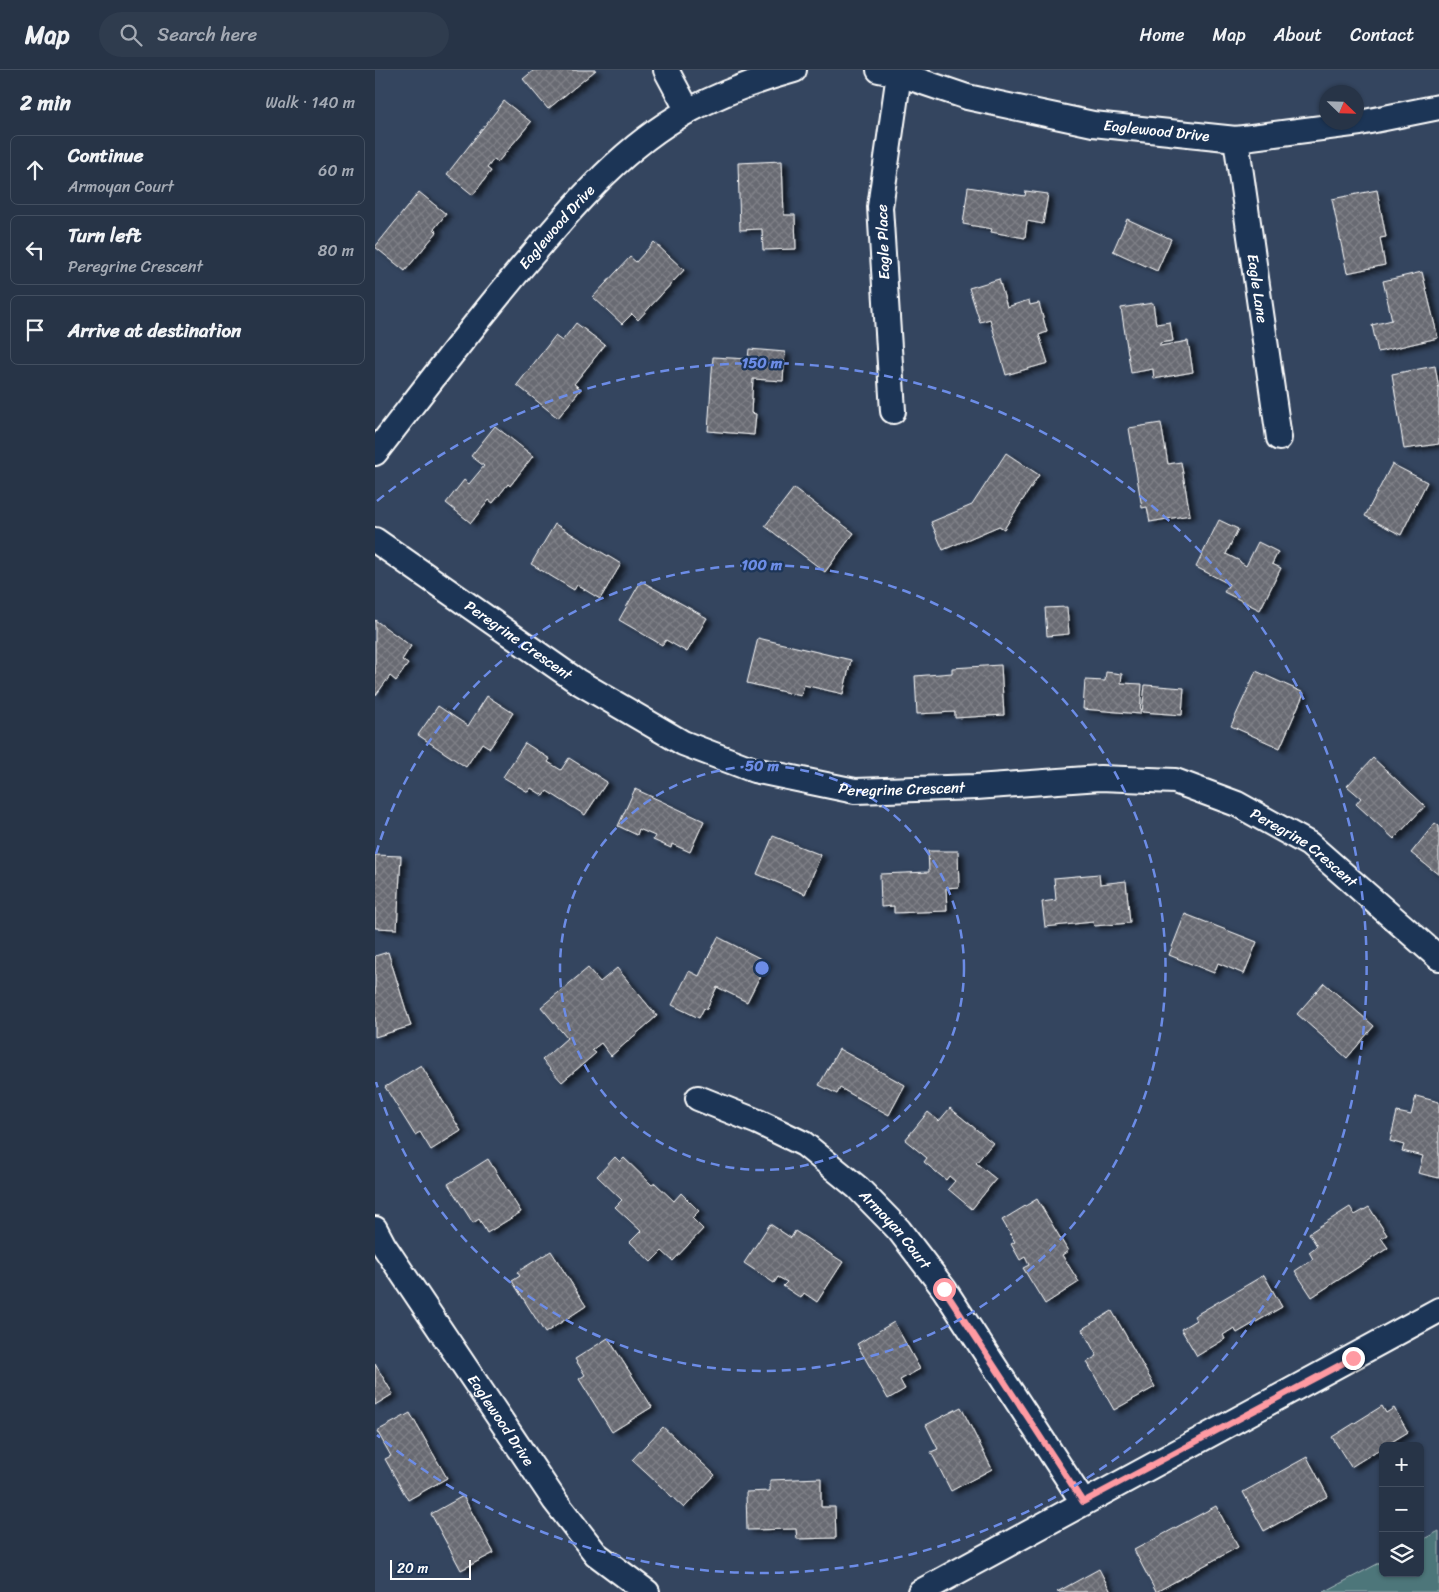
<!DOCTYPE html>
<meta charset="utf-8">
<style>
body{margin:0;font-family:Sriracha,sans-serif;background:#2f3c4e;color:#f1f3f6}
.controls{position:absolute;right:15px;bottom:15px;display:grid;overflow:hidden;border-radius:8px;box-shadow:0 1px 4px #0004}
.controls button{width:45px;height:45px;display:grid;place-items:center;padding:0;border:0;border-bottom:1px solid #434f60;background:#273447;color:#f1f3f6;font:25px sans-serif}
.compass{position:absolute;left:944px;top:15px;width:45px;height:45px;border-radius:50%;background:#273447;box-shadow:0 1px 4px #0004;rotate:113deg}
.scale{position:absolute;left:15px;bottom:12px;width:81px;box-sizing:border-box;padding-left:5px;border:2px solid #fff;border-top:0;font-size:14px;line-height:18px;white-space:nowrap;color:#fff;-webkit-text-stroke:4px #1d3557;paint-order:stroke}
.stop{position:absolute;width:15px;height:15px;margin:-11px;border:4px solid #ff9aa2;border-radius:50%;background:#fff}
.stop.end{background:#ff9aa2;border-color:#fff;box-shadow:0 1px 5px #0008}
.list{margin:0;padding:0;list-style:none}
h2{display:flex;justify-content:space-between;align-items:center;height:65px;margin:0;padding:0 20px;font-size:21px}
h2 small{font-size:16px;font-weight:400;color:#a4aab4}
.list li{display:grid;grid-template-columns:32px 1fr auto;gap:15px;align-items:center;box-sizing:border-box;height:70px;margin:0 10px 10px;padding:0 10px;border:1px solid #434f60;border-radius:8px}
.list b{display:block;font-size:19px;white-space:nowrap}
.list p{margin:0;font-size:16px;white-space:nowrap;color:#a4aab4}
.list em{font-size:16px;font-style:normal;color:#a4aab4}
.icon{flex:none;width:28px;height:28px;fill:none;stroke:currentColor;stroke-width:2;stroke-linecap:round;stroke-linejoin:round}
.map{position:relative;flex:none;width:1064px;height:1522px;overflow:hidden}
header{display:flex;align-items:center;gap:30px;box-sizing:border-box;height:70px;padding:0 25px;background:#273447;border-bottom:1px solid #434f60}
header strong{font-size:24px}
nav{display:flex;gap:28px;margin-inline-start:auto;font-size:18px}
.search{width:350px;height:45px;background:#2f3c4e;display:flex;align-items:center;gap:12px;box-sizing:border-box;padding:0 18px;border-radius:28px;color:#a4aab4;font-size:19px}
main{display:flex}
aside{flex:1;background:#273447}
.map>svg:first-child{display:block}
.green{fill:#4e767a;stroke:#a6babc}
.building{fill:url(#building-cross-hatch);stroke:#fff;filter:url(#shadow)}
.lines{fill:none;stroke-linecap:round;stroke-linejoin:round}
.minor-casing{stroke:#fff;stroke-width:28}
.minor{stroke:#1d3557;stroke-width:24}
.route{stroke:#ff9aa2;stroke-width:6}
.ring{fill:none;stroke:#6c8ce6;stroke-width:2.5;stroke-dasharray:9 6}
.labels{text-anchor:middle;stroke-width:4.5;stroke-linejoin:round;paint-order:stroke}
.street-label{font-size:15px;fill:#fff;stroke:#1d3557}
.centre{fill:#6c8ce6;stroke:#1d3557;stroke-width:2.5}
.ring-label{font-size:15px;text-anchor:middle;font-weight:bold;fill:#6c8ce6;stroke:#1d3557;stroke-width:4.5;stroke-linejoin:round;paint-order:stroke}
</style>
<header>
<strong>Map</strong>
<div class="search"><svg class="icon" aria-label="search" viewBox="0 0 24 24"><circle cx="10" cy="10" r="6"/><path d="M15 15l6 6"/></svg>Search here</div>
<nav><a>Home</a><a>Map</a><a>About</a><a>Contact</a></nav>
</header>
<main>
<aside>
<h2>2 min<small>Walk · 140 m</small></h2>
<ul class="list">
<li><svg class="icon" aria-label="ahead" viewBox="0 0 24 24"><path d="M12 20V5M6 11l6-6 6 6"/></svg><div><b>Continue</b><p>Armoyan Court</p></div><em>60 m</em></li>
<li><svg class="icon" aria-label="left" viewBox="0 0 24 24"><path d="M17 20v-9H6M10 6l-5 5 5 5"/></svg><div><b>Turn left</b><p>Peregrine Crescent</p></div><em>80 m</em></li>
<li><svg class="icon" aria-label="arrive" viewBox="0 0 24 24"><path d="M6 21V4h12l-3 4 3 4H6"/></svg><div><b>Arrive at destination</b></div></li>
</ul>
</aside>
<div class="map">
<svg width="1064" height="1522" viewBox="0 0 1064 1522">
<defs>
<pattern id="building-cross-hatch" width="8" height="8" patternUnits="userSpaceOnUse" patternTransform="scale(1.25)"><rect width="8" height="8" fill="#686a72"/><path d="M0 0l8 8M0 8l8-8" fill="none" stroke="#7f8087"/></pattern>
<filter id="shadow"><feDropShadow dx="5.5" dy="3" stdDeviation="2.5" flood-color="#0009"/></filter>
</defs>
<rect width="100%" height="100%" fill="#34455f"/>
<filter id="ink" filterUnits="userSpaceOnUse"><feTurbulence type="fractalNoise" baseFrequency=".02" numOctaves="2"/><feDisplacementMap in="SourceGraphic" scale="10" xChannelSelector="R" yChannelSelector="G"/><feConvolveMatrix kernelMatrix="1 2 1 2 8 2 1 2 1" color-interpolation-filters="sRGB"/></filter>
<g filter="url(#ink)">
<path class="green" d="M 1064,1461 L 1064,1522 L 949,1522 L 1008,1491 L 1008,1503 L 1045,1503 L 1045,1471 Z"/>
<path class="building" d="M 159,0 L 221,0 L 173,39 L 148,9 Z
M 129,31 L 156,52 L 123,92 L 119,89 L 112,98 L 116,101 L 98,125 L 72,104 Z
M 407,91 L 409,145 L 420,145 L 421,179 L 388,180 L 387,159 L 365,160 L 363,93 Z
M 593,117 L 650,126 L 651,121 L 673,124 L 668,154 L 652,151 L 650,168 L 616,162 L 617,159 L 588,154 Z
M 1002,120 L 1011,167 L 1005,168 L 1010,195 L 972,203 L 957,129 Z
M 44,122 L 71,144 L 59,159 L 62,162 L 30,201 L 0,177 Z
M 752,149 L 796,169 L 782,201 L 738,181 Z
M 279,172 L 309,200 L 263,250 L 257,244 L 247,254 L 218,227 L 255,187 L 261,192 Z
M 1047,202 L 1063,268 L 1003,282 L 997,255 L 1017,250 L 1008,211 Z
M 624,209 L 632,237 L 654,230 L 655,235 L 664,233 L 672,262 L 664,265 L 673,293 L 631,305 L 615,249 L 605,252 L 594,218 Z
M 778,233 L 781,254 L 795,252 L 798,271 L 785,273 L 785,276 L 813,271 L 818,302 L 779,309 L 778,299 L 756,303 L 746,238 Z
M 201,253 L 230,275 L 199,314 L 206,319 L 183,348 L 142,315 L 180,266 L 187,271 Z
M 374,279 L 410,282 L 408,311 L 378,309 L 376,343 L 381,344 L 379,365 L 333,361 L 338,287 L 373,289 Z
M 1060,296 L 1064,319 L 1064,374 L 1029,379 L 1017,304 Z
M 786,353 L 793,394 L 806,392 L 815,445 L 775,452 L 772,437 L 767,438 L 754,358 Z
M 120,356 L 158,386 L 135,416 L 133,414 L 118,433 L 114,430 L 96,453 L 71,433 L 89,410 L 94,414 L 109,396 L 96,386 Z
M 631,383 L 664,405 L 629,459 L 624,456 L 568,480 L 556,452 L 597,435 Z
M 1017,394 L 1052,412 L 1026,465 L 990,446 Z
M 419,418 L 479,463 L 450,502 L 390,456 Z
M 844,450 L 863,459 L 851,484 L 865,491 L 865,492 L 871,496 L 883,472 L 903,482 L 897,494 L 906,498 L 885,540 L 849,522 L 854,514 L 821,497 Z
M 180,454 L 246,494 L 225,529 L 202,515 L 199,520 L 156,494 Z
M 266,511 L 332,548 L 312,582 L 291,570 L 287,575 L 244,550 Z
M 692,537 L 694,564 L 672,566 L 670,538 Z
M 0,550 L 36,576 L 27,590 L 33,594 L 21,611 L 15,606 L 1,625 L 0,624 Z
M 383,568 L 476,590 L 468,624 L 429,615 L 426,626 L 372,613 Z
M 626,595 L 629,645 L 580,648 L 580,642 L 542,644 L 540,606 L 577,603 L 577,598 Z
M 881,601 L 929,623 L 905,678 L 856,656 Z
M 731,602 L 747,604 L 746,613 L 767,614 L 765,644 L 708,639 L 710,610 L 730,611 Z
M 770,615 L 809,618 L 807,645 L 767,642 Z
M 112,626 L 138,643 L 115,678 L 107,673 L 91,697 L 43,665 L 63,636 L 93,656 Z
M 150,673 L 175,689 L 173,692 L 186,700 L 194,688 L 232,712 L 210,745 L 172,721 L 169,726 L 156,718 L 153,722 L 128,707 Z
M 998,688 L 1050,736 L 1019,769 L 981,734 L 986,728 L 972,716 Z
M 260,719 L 329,751 L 315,782 L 297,774 L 296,778 L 278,770 L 280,766 L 264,759 L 262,765 L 243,756 Z
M 1060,753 L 1064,756 L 1064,805 L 1036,783 Z
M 398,766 L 446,785 L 430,824 L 382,804 Z
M 553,781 L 583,781 L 584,817 L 571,818 L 572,841 L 519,843 L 519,836 L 506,837 L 505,804 L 554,802 Z
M 0,785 L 26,786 L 22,859 L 0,858 Z
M 724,804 L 725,814 L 751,811 L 755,853 L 719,856 L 718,852 L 670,857 L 667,832 L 681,830 L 679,808 Z
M 810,844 L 882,872 L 869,904 L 843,893 L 839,903 L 794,885 Z
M 343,867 L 392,892 L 372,932 L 342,917 L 331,940 L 329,938 L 324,948 L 297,935 L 314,901 L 324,906 Z
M 13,882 L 36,956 L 0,967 L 0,886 Z
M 213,898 L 225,912 L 242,898 L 282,946 L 236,986 L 226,973 L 217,980 L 221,983 L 187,1012 L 167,990 L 192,968 L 166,937 Z
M 949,913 L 999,956 L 972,988 L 922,944 Z
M 464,979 L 530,1015 L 514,1045 L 465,1018 L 462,1024 L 444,1015 Z
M 46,995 L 86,1061 L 56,1080 L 45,1062 L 40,1065 L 10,1017 Z
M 1041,1026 L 1064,1032 L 1064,1108 L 1043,1103 L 1048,1086 L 1027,1081 L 1029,1075 L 1015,1071 L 1022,1042 L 1036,1045 Z
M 575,1038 L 618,1073 L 601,1093 L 621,1109 L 597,1139 L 573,1119 L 580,1111 L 574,1106 L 571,1110 L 549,1092 L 552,1088 L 530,1070 L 553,1042 L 564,1051 Z
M 240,1087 L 245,1092 L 249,1088 L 277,1115 L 280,1113 L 299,1131 L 306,1123 L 324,1141 L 317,1148 L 328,1159 L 298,1191 L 287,1181 L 276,1192 L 255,1172 L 266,1161 L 240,1137 L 247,1130 L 222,1106 Z
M 113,1089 L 146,1142 L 112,1163 L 104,1149 L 98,1153 L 73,1114 Z
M 662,1129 L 693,1181 L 687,1185 L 704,1212 L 670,1234 L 648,1198 L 654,1195 L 650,1187 L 645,1190 L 636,1174 L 640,1172 L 627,1150 Z
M 975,1137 L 980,1145 L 994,1137 L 1012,1165 L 1006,1168 L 1013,1178 L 937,1227 L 920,1201 L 938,1189 L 934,1182 L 942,1176 L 934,1163 Z
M 395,1154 L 416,1168 L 420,1161 L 468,1192 L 442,1232 L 429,1223 L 426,1228 L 408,1216 L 412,1212 L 403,1207 L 399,1213 L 369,1193 Z
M 176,1181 L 211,1236 L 170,1263 L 137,1211 L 145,1206 L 142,1202 Z
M 889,1205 L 907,1237 L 862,1263 L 859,1258 L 848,1265 L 850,1269 L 822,1286 L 806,1259 L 821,1250 L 819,1246 Z
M 737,1241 L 780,1317 L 739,1340 L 712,1292 L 722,1286 L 707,1259 Z
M 519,1252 L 545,1299 L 525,1310 L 530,1319 L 513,1329 L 482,1274 Z
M 233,1268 L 277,1337 L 237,1362 L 204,1309 L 210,1305 L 200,1289 Z
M 0,1294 L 18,1324 L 0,1335 Z
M 1007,1336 L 1011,1343 L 1019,1338 L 1033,1362 L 1010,1376 L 1008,1376 L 1008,1377 L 976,1397 L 957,1367 Z
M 586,1337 L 617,1399 L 576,1421 L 556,1382 L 563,1379 L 551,1355 Z
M 35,1343 L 72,1408 L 33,1430 L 10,1389 L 16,1386 L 2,1361 Z
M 288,1357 L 340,1405 L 309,1438 L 257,1390 Z
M 932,1387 L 953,1426 L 889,1461 L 868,1422 Z
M 446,1408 L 446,1437 L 460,1437 L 461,1468 L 422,1469 L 421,1459 L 372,1460 L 371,1422 L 395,1421 L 395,1410 Z
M 88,1426 L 119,1483 L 86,1500 L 56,1444 Z
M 841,1436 L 863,1477 L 781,1522 L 759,1480 Z
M 724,1499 L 736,1522 L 682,1522 Z"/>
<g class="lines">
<defs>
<g id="minor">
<path d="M 291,0 L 313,41"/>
<path id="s1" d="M 504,0 L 524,4 L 592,27 L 718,54 L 861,69 L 985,53 L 1064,37"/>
<path id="s2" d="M 861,69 L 904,368"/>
<path d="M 518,341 L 505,137 L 524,4"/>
<path id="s3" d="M 0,383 C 52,316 103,248 158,184 C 203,130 251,75 313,41 C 347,23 383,10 419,0"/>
<path id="s4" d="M 0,470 L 202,611 L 308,673 L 379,700 L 480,721 L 601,717 L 725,708 L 800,711 L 862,734 L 934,774 L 1064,888"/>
<path id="s5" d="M 323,1028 L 383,1052 L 429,1074 L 483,1118 L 524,1160 L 569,1219 L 708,1432"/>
<path id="s6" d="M 0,1159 L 9,1176 L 180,1431 L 221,1484 L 272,1522"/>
<path d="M 545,1522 L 1064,1240"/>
</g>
</defs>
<use href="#minor" class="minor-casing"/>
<use href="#minor" class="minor"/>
</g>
</g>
<g class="lines" filter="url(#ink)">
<path class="route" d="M 569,1219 L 708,1432 L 978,1288"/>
</g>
<g class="ring">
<circle cx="387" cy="898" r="202"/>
<path d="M1 784A403 403 0 1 1 1 1012"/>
<path d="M2 431A605 605 0 1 1 2 1365"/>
</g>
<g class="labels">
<g class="street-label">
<text dy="5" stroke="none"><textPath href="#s1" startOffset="285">Eaglewood Drive</textPath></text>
<text dy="5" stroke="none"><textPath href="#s3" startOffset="290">Eaglewood Drive</textPath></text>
<text transform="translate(508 172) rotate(-92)" y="5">Eagle Place</text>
<text dy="5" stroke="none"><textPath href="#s2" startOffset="151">Eagle Lane</textPath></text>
<text dy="5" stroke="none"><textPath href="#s4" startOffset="175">Peregrine Crescent</textPath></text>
<text dy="5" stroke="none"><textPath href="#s4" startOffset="595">Peregrine Crescent</textPath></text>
<text dy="5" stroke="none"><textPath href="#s4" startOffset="1015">Peregrine Crescent</textPath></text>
<text dy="5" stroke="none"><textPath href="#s5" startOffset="241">Armoyan Court</textPath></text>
<text dy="5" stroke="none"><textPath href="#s6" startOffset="229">Eaglewood Drive</textPath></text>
</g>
</g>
<circle cx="387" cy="898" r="8" class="centre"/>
<g class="ring-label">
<text x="387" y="298">150 m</text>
<text x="387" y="500">100 m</text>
<text x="387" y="701">50 m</text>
</g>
</svg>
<div class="controls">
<button>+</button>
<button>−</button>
<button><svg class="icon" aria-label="layers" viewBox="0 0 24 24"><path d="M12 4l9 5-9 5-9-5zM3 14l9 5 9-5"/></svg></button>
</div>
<svg class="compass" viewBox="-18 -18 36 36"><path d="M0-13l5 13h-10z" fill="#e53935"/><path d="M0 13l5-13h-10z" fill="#a4aab4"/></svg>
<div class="scale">20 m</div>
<div class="stop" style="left:569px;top:1219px"></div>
<div class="stop end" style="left:978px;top:1288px"></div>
</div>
</main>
